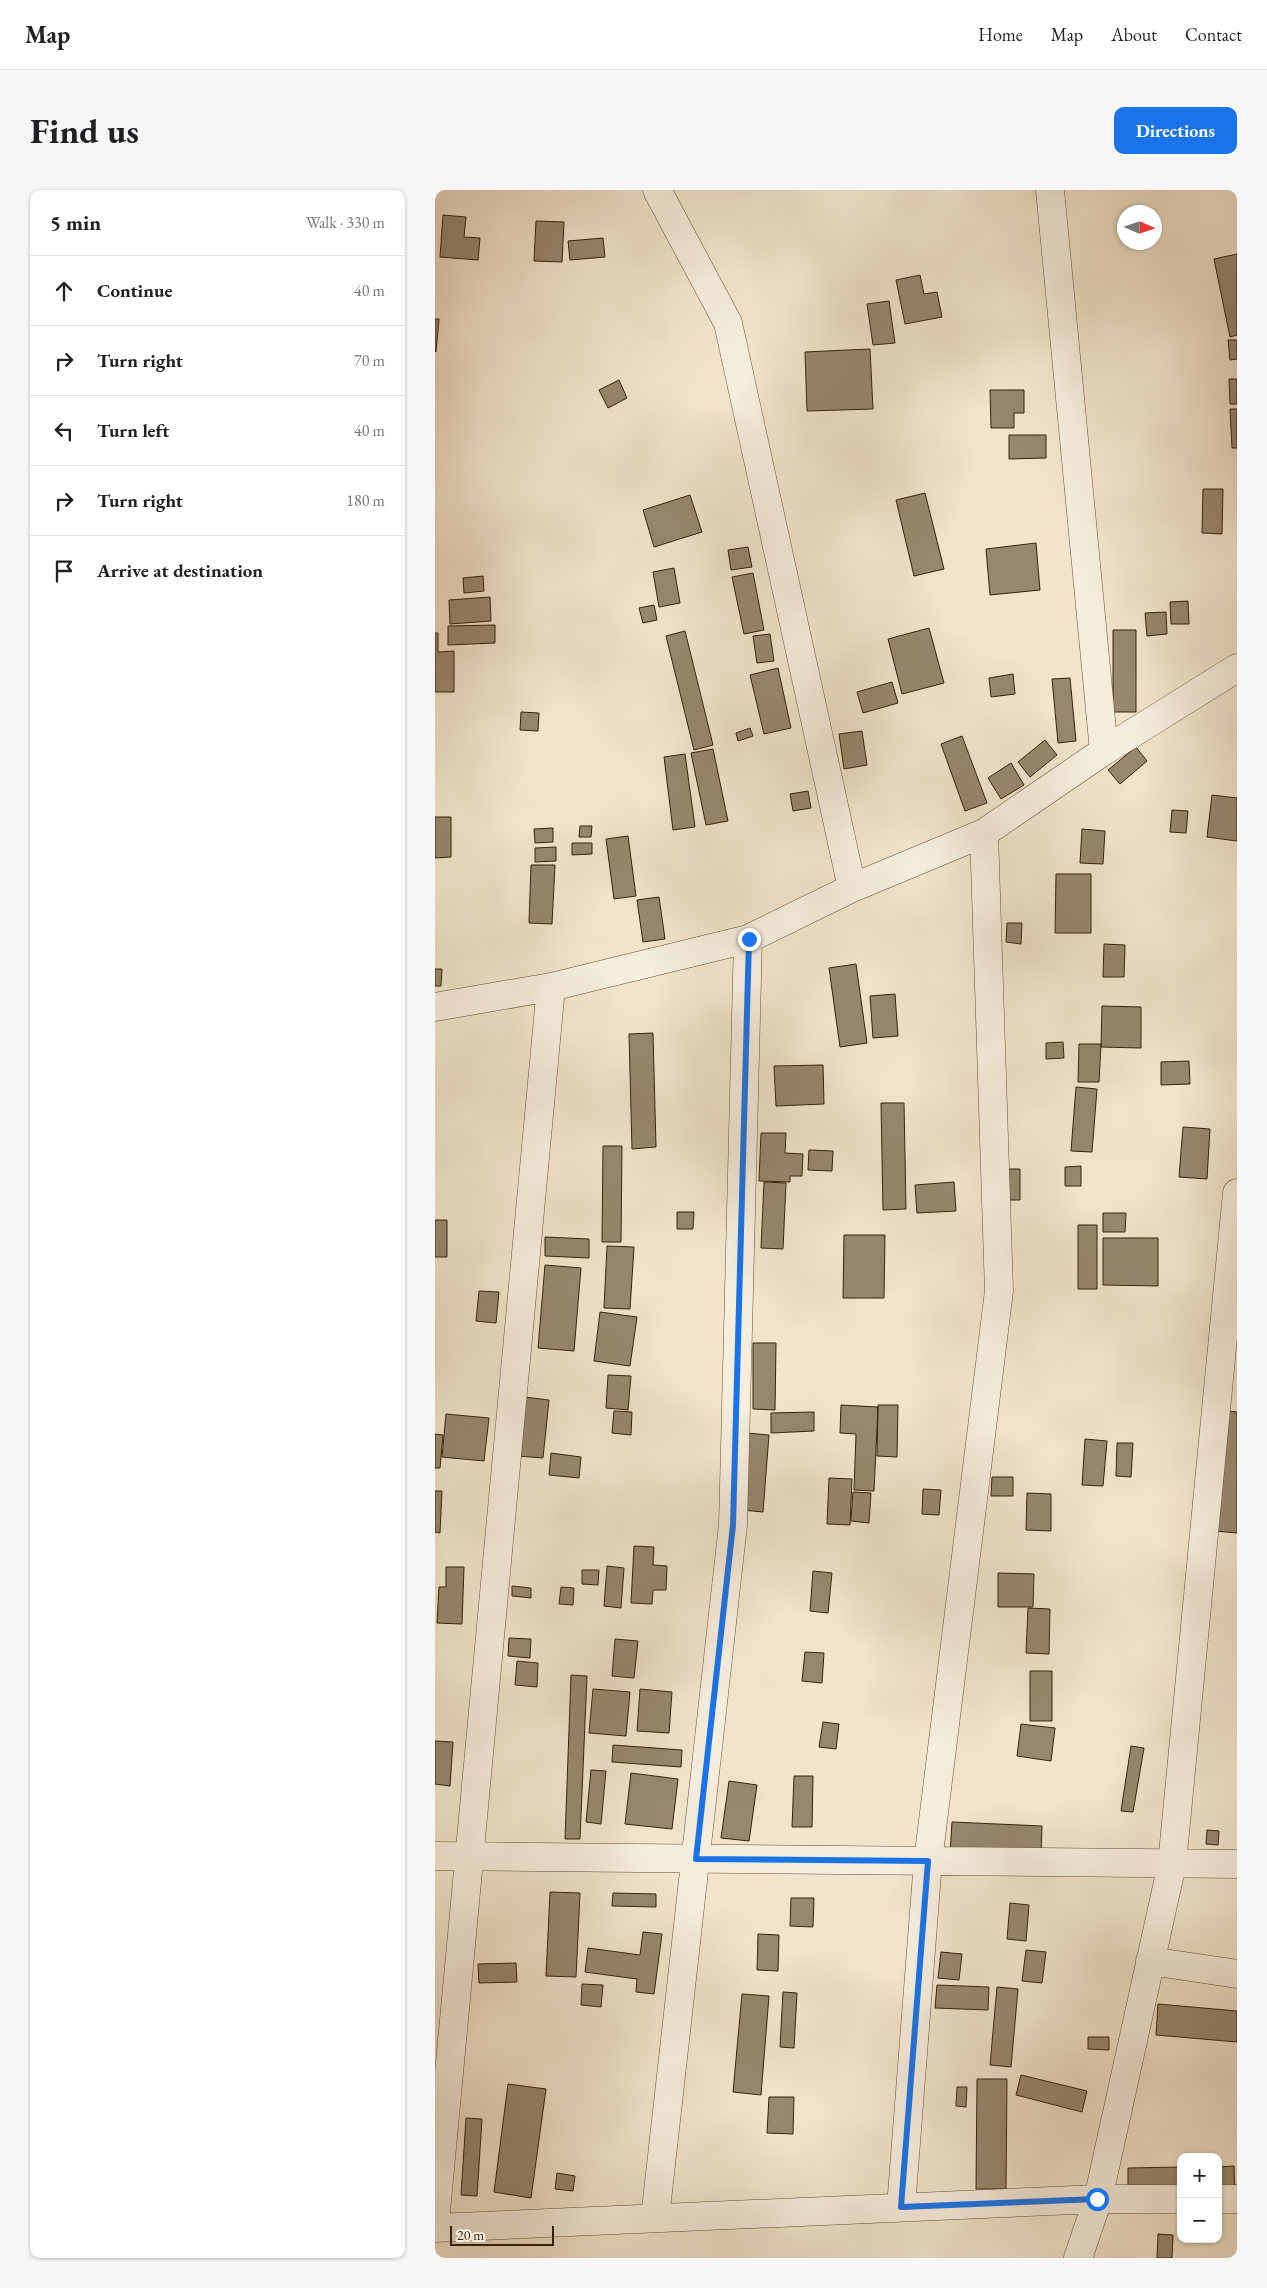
<!DOCTYPE html>
<meta charset="utf-8">
<style>
body{margin:0;font-family:"EB Garamond",serif;background:#f6f6f6;color:#202124}
.controls{position:absolute;right:15px;bottom:15px;display:grid;overflow:hidden;border-radius:10px;box-shadow:0 1px 4px #0004}
.controls button{width:45px;height:45px;display:grid;place-items:center;padding:0;border:0;border-bottom:1px solid #e0e0e0;background:#fff;color:#202124;font:25px sans-serif}
.compass{position:absolute;left:682px;top:15px;width:45px;height:45px;border-radius:50%;background:#fff;box-shadow:0 1px 4px #0004;rotate:93deg}
.scale{position:absolute;left:15px;bottom:12px;width:104px;box-sizing:border-box;padding-left:5px;border:2px solid #352209;border-top:0;font-size:14px;line-height:18px;white-space:nowrap;color:#352209;-webkit-text-stroke:4px #f6eddd;paint-order:stroke}
.stop{position:absolute;width:15px;height:15px;margin:-11px;border:4px solid #1a73e8;border-radius:50%;background:#fff}
.stop.end{background:#1a73e8;border-color:#fff;box-shadow:0 1px 5px #0008}
.list{margin:0;padding:0;list-style:none}
h2{display:flex;justify-content:space-between;align-items:center;height:65px;margin:0;padding:0 20px;font-size:21px}
h2 small{font-size:16px;font-weight:400;color:#757577}
.list li{display:grid;grid-template-columns:32px 1fr auto;gap:15px;align-items:center;box-sizing:border-box;height:70px;padding:0 20px;border-top:1px solid #e0e0e0}
.list b{display:block;font-size:19px;white-space:nowrap}
.list em{font-size:16px;font-style:normal;color:#757577}
.icon{flex:none;width:28px;height:28px;fill:none;stroke:currentColor;stroke-width:2;stroke-linecap:round;stroke-linejoin:round}
.map{position:relative;flex:none;width:802px;height:2068px;overflow:hidden;border-radius:10px}
header{display:flex;align-items:center;gap:30px;box-sizing:border-box;height:70px;padding:0 25px;background:#fff;border-bottom:1px solid #e0e0e0}
header strong{font-size:24px}
nav{display:flex;gap:28px;margin-inline-start:auto;font-size:18px}
.intro{display:flex;align-items:center;justify-content:space-between;box-sizing:border-box;height:120px;padding:0 30px}
h1{margin:0;font-size:35px}
.button{padding:12px 22px;border-radius:10px;background:#1a73e8;color:#fff;font-size:18px;font-weight:700}
main{display:flex;gap:30px;padding:0 30px}
aside{flex:1;background:#fff;border-radius:10px;box-shadow:0 1px 4px #0004}
.map>svg:first-child{display:block}
.building{fill:#97876e;stroke:#352209}
.lines{fill:none;stroke-linecap:round;stroke-linejoin:round}
.minor-casing{stroke:#64523a;stroke-width:29}
.minor{stroke:#f6eddd;stroke-width:28}
.route{stroke:#1a73e8;stroke-width:6}
</style>
<header>
<strong>Map</strong>
<nav><a>Home</a><a>Map</a><a>About</a><a>Contact</a></nav>
</header>
<div class="intro"><h1>Find us</h1><a class="button">Directions</a></div>
<main>
<aside>
<h2>5 min<small>Walk · 330 m</small></h2>
<ul class="list">
<li><svg class="icon" aria-label="ahead" viewBox="0 0 24 24"><path d="M12 20V5M6 11l6-6 6 6"/></svg><div><b>Continue</b></div><em>40 m</em></li>
<li><svg class="icon" aria-label="right" viewBox="0 0 24 24"><path d="M7 20v-9h11M14 6l5 5-5 5"/></svg><div><b>Turn right</b></div><em>70 m</em></li>
<li><svg class="icon" aria-label="left" viewBox="0 0 24 24"><path d="M17 20v-9H6M10 6l-5 5 5 5"/></svg><div><b>Turn left</b></div><em>40 m</em></li>
<li><svg class="icon" aria-label="right" viewBox="0 0 24 24"><path d="M7 20v-9h11M14 6l5 5-5 5"/></svg><div><b>Turn right</b></div><em>180 m</em></li>
<li><svg class="icon" aria-label="arrive" viewBox="0 0 24 24"><path d="M6 21V4h12l-3 4 3 4H6"/></svg><div><b>Arrive at destination</b></div></li>
</ul>
</aside>
<div class="map">
<svg width="802" height="2068" viewBox="0 0 802 2068">
<rect width="100%" height="100%" fill="#f1e4cb"/>
<filter id="stains"><feTurbulence type="fractalNoise" baseFrequency=".004" numOctaves="4"/><feColorMatrix values="0 0 0 0 .2 0 0 0 0 .09 0 0 0 0 .02 0 0 0 .5 -.17"/></filter>
<radialGradient id="worn" r=".72"><stop offset=".6" stop-color="#630" stop-opacity="0"/><stop offset="1" stop-color="#630" stop-opacity=".3"/></radialGradient>
<path class="building" d="M 8,25 L 31,27 L 29,47 L 45,48 L 43,70 L 5,67 Z
M 101,31 L 129,32 L 127,72 L 99,71 Z
M 168,48 L 170,67 L 135,70 L 133,51 Z
M 802,64 L 802,145 L 795,147 L 779,69 Z
M 485,85 L 489,104 L 502,102 L 507,127 L 470,134 L 461,90 Z
M 454,111 L 460,153 L 438,155 L 432,114 Z
M 0,129 L 4,129 L 1,162 L 0,161 Z
M 793,150 L 802,150 L 802,169 L 795,170 Z
M 435,159 L 438,219 L 372,221 L 370,162 Z
M 794,189 L 802,189 L 802,214 L 795,214 Z
M 184,190 L 192,208 L 173,218 L 164,200 Z
M 555,200 L 589,200 L 589,223 L 579,223 L 579,238 L 556,238 Z
M 795,219 L 802,219 L 802,258 L 797,258 Z
M 574,245 L 611,245 L 611,268 L 574,269 Z
M 768,299 L 788,299 L 787,344 L 767,343 Z
M 490,303 L 509,379 L 479,386 L 461,310 Z
M 255,305 L 267,342 L 219,357 L 208,320 Z
M 601,353 L 605,400 L 555,405 L 551,359 Z
M 313,357 L 317,377 L 296,380 L 293,360 Z
M 239,378 L 245,413 L 224,417 L 218,382 Z
M 318,383 L 329,440 L 309,444 L 297,387 Z
M 48,386 L 49,401 L 29,403 L 28,388 Z
M 55,407 L 56,431 L 15,434 L 14,410 Z
M 753,411 L 754,434 L 736,434 L 735,412 Z
M 219,415 L 222,430 L 208,433 L 204,418 Z
M 731,422 L 732,444 L 712,446 L 710,423 Z
M 60,435 L 60,453 L 13,455 L 13,436 Z
M 494,438 L 509,493 L 467,504 L 453,449 Z
M 678,440 L 701,440 L 701,522 L 678,522 Z
M 250,441 L 278,555 L 259,560 L 231,446 Z
M 0,443 L 3,443 L 3,462 L 19,461 L 19,502 L 0,502 Z
M 335,444 L 339,471 L 322,473 L 318,446 Z
M 343,478 L 356,538 L 329,544 L 315,485 Z
M 578,484 L 580,504 L 556,507 L 554,488 Z
M 635,488 L 641,551 L 623,553 L 617,489 Z
M 457,492 L 463,513 L 428,523 L 422,502 Z
M 86,522 L 104,523 L 103,541 L 85,540 Z
M 315,538 L 318,546 L 303,551 L 301,543 Z
M 427,541 L 432,575 L 409,579 L 404,544 Z
M 527,546 L 552,613 L 530,621 L 506,554 Z
M 610,550 L 622,565 L 595,587 L 583,572 Z
M 701,557 L 712,571 L 685,594 L 673,580 Z
M 278,559 L 293,631 L 271,635 L 256,563 Z
M 250,564 L 260,637 L 238,640 L 229,567 Z
M 576,573 L 589,595 L 566,609 L 553,588 Z
M 373,601 L 376,618 L 358,621 L 355,604 Z
M 777,605 L 802,608 L 802,651 L 772,647 Z
M 737,620 L 753,621 L 751,643 L 735,642 Z
M 0,627 L 16,627 L 16,667 L 0,668 Z
M 145,636 L 157,636 L 156,647 L 144,647 Z
M 118,638 L 118,652 L 100,653 L 99,639 Z
M 647,639 L 670,641 L 668,674 L 645,673 Z
M 193,646 L 201,706 L 179,709 L 171,649 Z
M 137,653 L 157,653 L 157,664 L 137,665 Z
M 121,657 L 121,671 L 100,672 L 100,658 Z
M 96,675 L 120,675 L 117,734 L 94,733 Z
M 621,684 L 656,684 L 656,743 L 620,743 Z
M 224,707 L 230,749 L 208,752 L 202,710 Z
M 572,733 L 587,733 L 586,754 L 571,752 Z
M 669,754 L 690,755 L 689,787 L 668,787 Z
M 421,774 L 432,853 L 405,857 L 394,778 Z
M 0,779 L 7,779 L 6,796 L 0,796 Z
M 460,804 L 463,846 L 438,848 L 435,806 Z
M 667,816 L 706,817 L 706,858 L 666,857 Z
M 218,843 L 221,957 L 197,959 L 194,844 Z
M 628,852 L 629,868 L 611,869 L 611,853 Z
M 644,854 L 666,854 L 664,892 L 643,892 Z
M 754,871 L 755,894 L 726,895 L 726,872 Z
M 388,875 L 389,914 L 341,916 L 339,876 Z
M 641,897 L 662,899 L 657,962 L 636,961 Z
M 446,913 L 469,913 L 471,1019 L 448,1020 Z
M 748,937 L 775,939 L 772,989 L 744,987 Z
M 326,943 L 351,943 L 350,963 L 368,964 L 367,986 L 355,986 L 355,992 L 324,991 Z
M 168,956 L 187,956 L 186,1052 L 167,1052 Z
M 374,960 L 398,961 L 397,981 L 373,980 Z
M 646,976 L 646,996 L 630,996 L 630,977 Z
M 573,979 L 585,979 L 585,1010 L 573,1010 Z
M 329,992 L 351,993 L 348,1059 L 326,1058 Z
M 519,992 L 521,1021 L 482,1023 L 480,995 Z
M 242,1022 L 259,1022 L 258,1039 L 242,1039 Z
M 668,1023 L 691,1023 L 690,1042 L 668,1042 Z
M 0,1030 L 12,1030 L 12,1067 L 0,1067 Z
M 643,1035 L 662,1035 L 662,1099 L 643,1099 Z
M 409,1045 L 450,1045 L 449,1108 L 408,1108 Z
M 110,1047 L 154,1049 L 154,1068 L 110,1066 Z
M 668,1048 L 723,1048 L 723,1096 L 668,1095 Z
M 172,1056 L 199,1057 L 195,1119 L 169,1118 Z
M 110,1075 L 146,1078 L 139,1161 L 103,1158 Z
M 44,1101 L 64,1102 L 61,1133 L 41,1131 Z
M 165,1122 L 202,1127 L 195,1176 L 159,1171 Z
M 318,1153 L 341,1153 L 340,1220 L 318,1219 Z
M 173,1185 L 196,1186 L 193,1220 L 171,1218 Z
M 89,1207 L 114,1210 L 108,1268 L 83,1266 Z
M 406,1215 L 443,1217 L 439,1301 L 419,1300 L 421,1244 L 405,1243 Z
M 443,1215 L 463,1215 L 462,1267 L 442,1266 Z
M 179,1221 L 197,1222 L 196,1245 L 177,1243 Z
M 792,1221 L 802,1222 L 802,1343 L 781,1341 Z
M 379,1222 L 379,1241 L 336,1243 L 336,1223 Z
M 11,1224 L 54,1228 L 49,1271 L 7,1267 Z
M 312,1243 L 334,1245 L 328,1322 L 307,1320 Z
M 0,1244 L 8,1245 L 5,1278 L 0,1278 Z
M 650,1249 L 672,1251 L 668,1296 L 647,1295 Z
M 682,1253 L 698,1253 L 696,1287 L 681,1286 Z
M 116,1263 L 146,1267 L 144,1288 L 114,1285 Z
M 557,1287 L 578,1287 L 578,1306 L 556,1306 Z
M 394,1288 L 417,1289 L 415,1335 L 392,1334 Z
M 488,1299 L 506,1300 L 504,1325 L 487,1324 Z
M 0,1301 L 7,1301 L 5,1343 L 0,1342 Z
M 418,1302 L 436,1303 L 434,1333 L 416,1331 Z
M 592,1303 L 616,1304 L 616,1341 L 591,1340 Z
M 199,1356 L 219,1357 L 218,1375 L 232,1376 L 231,1400 L 218,1400 L 217,1414 L 196,1413 Z
M 172,1376 L 189,1378 L 186,1418 L 169,1416 Z
M 11,1377 L 29,1377 L 27,1434 L 2,1433 L 4,1397 L 11,1397 Z
M 147,1380 L 164,1380 L 163,1395 L 147,1394 Z
M 378,1381 L 397,1383 L 393,1423 L 375,1421 Z
M 563,1383 L 599,1384 L 598,1417 L 563,1417 Z
M 77,1396 L 96,1398 L 96,1408 L 77,1406 Z
M 126,1397 L 139,1398 L 138,1415 L 124,1414 Z
M 593,1418 L 615,1419 L 614,1464 L 591,1463 Z
M 74,1448 L 96,1449 L 95,1468 L 73,1466 Z
M 180,1449 L 203,1451 L 199,1488 L 177,1486 Z
M 370,1462 L 389,1463 L 387,1493 L 367,1491 Z
M 82,1471 L 103,1473 L 102,1497 L 80,1495 Z
M 595,1481 L 617,1481 L 617,1531 L 595,1531 Z
M 136,1485 L 152,1486 L 145,1649 L 130,1649 Z
M 158,1499 L 195,1502 L 191,1546 L 154,1543 Z
M 205,1499 L 237,1502 L 234,1543 L 202,1541 Z
M 388,1532 L 404,1534 L 401,1559 L 384,1557 Z
M 586,1534 L 620,1538 L 616,1571 L 582,1566 Z
M 0,1551 L 18,1552 L 15,1596 L 0,1594 Z
M 178,1555 L 247,1560 L 246,1577 L 177,1572 Z
M 696,1556 L 709,1558 L 698,1622 L 686,1621 Z
M 156,1580 L 171,1581 L 166,1634 L 151,1632 Z
M 196,1583 L 243,1589 L 237,1639 L 190,1634 Z
M 359,1586 L 378,1586 L 377,1637 L 357,1637 Z
M 294,1591 L 322,1595 L 314,1651 L 286,1648 Z
M 517,1632 L 607,1636 L 606,1667 L 515,1664 Z
M 772,1640 L 784,1641 L 783,1655 L 771,1654 Z
M 115,1702 L 145,1703 L 141,1787 L 111,1786 Z
M 178,1703 L 221,1704 L 221,1717 L 177,1716 Z
M 356,1708 L 379,1708 L 378,1737 L 355,1736 Z
M 575,1713 L 594,1715 L 591,1751 L 572,1749 Z
M 208,1742 L 227,1744 L 219,1804 L 201,1802 L 202,1789 L 150,1782 L 153,1758 L 205,1765 Z
M 323,1744 L 344,1745 L 343,1781 L 322,1780 Z
M 591,1760 L 611,1762 L 607,1793 L 587,1791 Z
M 506,1762 L 527,1764 L 524,1790 L 503,1788 Z
M 81,1773 L 82,1792 L 44,1793 L 43,1774 Z
M 147,1794 L 168,1795 L 166,1817 L 146,1815 Z
M 502,1795 L 554,1797 L 553,1820 L 500,1818 Z
M 562,1797 L 583,1799 L 576,1877 L 555,1875 Z
M 348,1802 L 362,1803 L 359,1858 L 345,1857 Z
M 307,1804 L 334,1806 L 326,1905 L 298,1902 Z
M 723,1814 L 802,1821 L 802,1852 L 721,1845 Z
M 653,1847 L 674,1847 L 674,1860 L 653,1859 Z
M 586,1885 L 652,1901 L 647,1922 L 581,1905 Z
M 542,1889 L 572,1889 L 571,1999 L 541,1999 Z
M 73,1894 L 111,1899 L 96,2008 L 59,2002 Z
M 522,1897 L 532,1897 L 531,1917 L 521,1916 Z
M 334,1907 L 359,1907 L 358,1944 L 332,1943 Z
M 31,1928 L 47,1929 L 42,2006 L 26,2005 Z
M 799,1976 L 800,2005 L 783,2006 L 783,1977 Z
M 746,1977 L 746,2006 L 693,2007 L 693,1978 Z
M 122,1983 L 140,1986 L 138,2001 L 120,1999 Z
M 723,2044 L 738,2045 L 737,2068 L 722,2068 Z"/>
<g class="lines">
<defs>
<path id="minor" d="M 222,0 L 293,133 L 417,698
M 615,0 L 669,561
M 0,817 L 116,797 L 313,749 L 417,698 L 549,643 L 669,561 L 802,478
M 0,1666 L 802,1674
M 715,1771 L 802,1784
M 783,2009 L 802,2009
M 466,2017 L 493,1671 L 564,1101 L 549,643
M 220,2028 L 298,1335 L 313,749
M 0,2032 L 116,797
M 0,2038 L 663,2009 L 746,2009
M 643,2068 L 663,2009 L 737,1674 L 802,1003"/>
</defs>
<use href="#minor" class="minor-casing"/>
<use href="#minor" class="minor"/>
</g>
<g class="lines">
<path class="route" d="M 314,749 L 298,1335 L 261,1669 L 493,1671 L 466,2017 L 662,2009"/>
</g>
<rect width="100%" height="100%" filter="url(#stains)"/>
<rect width="100%" height="100%" fill="url(#worn)"/>
</svg>
<div class="controls">
<button>+</button>
<button>−</button>
</div>
<svg class="compass" viewBox="-18 -18 36 36"><path d="M0-13l5 13h-10z" fill="#e53935"/><path d="M0 13l5-13h-10z" fill="#757577"/></svg>
<div class="scale">20 m</div>
<div class="stop" style="left:662px;top:2009px"></div>
<div class="stop end" style="left:314px;top:749px"></div>
</div>
</main>
